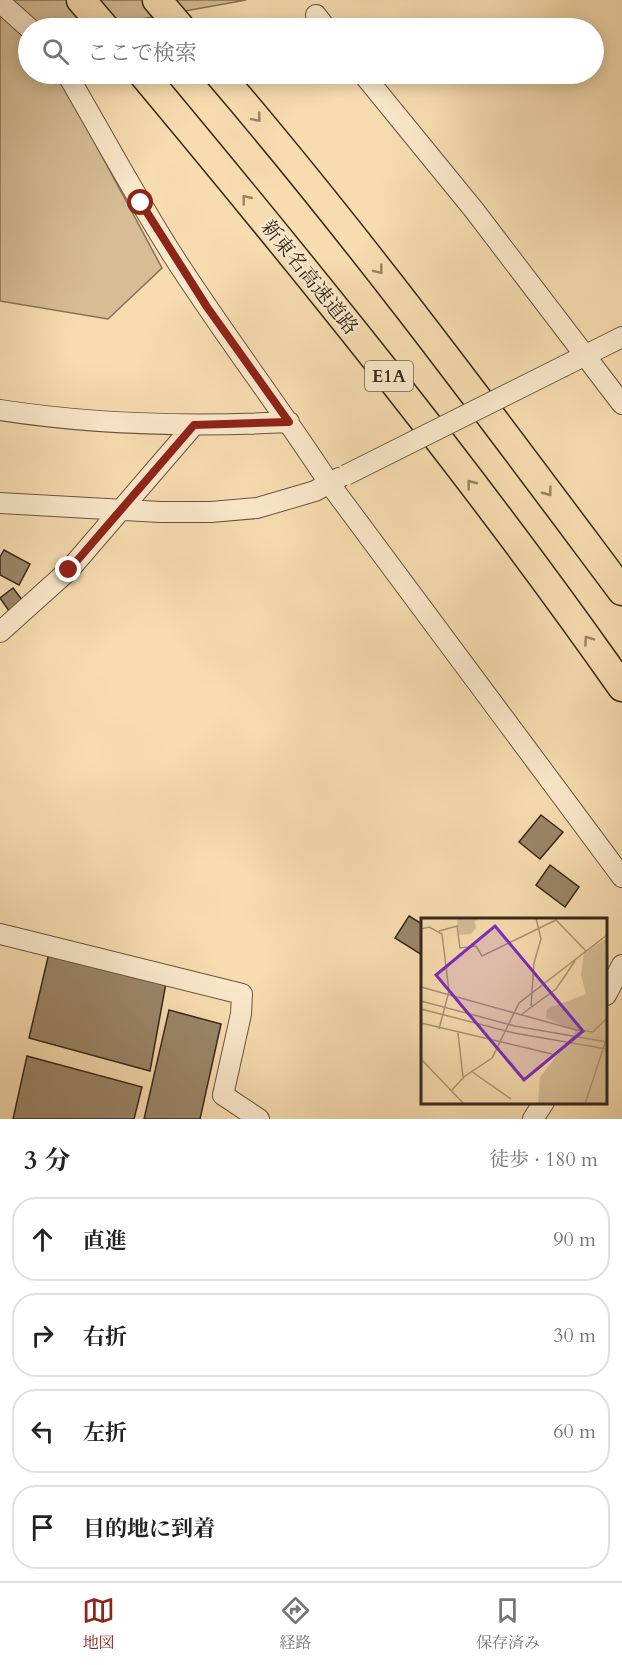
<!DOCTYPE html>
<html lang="ja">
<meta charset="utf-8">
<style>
body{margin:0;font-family:Cardo,"Noto Serif JP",serif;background:#f2f2f2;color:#222}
.stop{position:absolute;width:18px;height:18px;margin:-14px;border:4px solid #8f2418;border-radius:50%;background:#fff}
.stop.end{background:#8f2418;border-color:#fff;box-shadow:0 2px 6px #0008}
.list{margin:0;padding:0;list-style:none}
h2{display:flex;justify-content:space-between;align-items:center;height:78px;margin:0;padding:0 24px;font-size:26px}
h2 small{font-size:20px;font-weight:400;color:#767676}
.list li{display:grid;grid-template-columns:39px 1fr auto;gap:18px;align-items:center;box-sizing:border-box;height:84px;margin:0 12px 12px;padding:0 12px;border:2px solid #e0e0e0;border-radius:24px}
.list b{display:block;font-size:22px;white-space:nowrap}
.list em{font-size:20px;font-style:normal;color:#767676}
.icon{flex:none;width:33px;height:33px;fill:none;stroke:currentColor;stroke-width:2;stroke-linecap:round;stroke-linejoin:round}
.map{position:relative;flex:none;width:622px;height:1119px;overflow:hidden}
.search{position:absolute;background:#fff;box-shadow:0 3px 15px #0003;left:18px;right:18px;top:18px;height:66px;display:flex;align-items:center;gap:15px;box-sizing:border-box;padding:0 21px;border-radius:33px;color:#767676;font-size:22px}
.sheet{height:462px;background:#fff}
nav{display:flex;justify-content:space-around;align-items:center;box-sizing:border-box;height:84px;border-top:2px solid #e0e0e0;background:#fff;font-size:16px;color:#767676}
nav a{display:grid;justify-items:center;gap:3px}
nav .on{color:#8f2418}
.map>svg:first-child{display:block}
.green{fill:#d6bd96;stroke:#86725a;stroke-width:1.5}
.building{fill:#9b8669;stroke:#37281d;stroke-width:1.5}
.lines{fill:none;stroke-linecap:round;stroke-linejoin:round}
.minor-casing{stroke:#675542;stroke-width:22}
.highway-casing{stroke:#37281d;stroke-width:31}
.minor{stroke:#fae8cb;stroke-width:20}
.highway{stroke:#f7dcaf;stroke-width:28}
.minor-bridge-casing{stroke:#675542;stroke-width:22;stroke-linecap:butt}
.minor-bridge{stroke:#fae8cb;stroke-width:20}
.oneway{stroke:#978266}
.route{stroke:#8f2418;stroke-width:8}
.labels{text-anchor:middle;stroke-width:5;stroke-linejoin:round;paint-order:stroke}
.shield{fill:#fae8cb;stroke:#726251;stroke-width:1.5}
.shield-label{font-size:18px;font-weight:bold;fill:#37281d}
.street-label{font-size:20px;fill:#37281d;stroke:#fae8cb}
.inset-road{fill:none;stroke:#aa9475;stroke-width:1.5}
.view{fill:#7b2cbf;fill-opacity:0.15;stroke:#7b2cbf;stroke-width:3}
.inset-edge{fill:none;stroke:#37281d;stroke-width:3}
</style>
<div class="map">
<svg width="622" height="1119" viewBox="0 0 622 1119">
<rect width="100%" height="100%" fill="#f7dcaf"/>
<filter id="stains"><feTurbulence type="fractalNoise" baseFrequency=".00333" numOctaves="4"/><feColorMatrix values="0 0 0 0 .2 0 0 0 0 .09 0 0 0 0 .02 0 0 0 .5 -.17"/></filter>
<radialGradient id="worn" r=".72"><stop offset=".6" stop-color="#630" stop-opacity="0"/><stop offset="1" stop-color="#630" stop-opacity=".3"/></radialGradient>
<path class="green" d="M 0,0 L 246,0 L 91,28 L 28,28 L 28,74 L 58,74 L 162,268 L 108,319 L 0,301 Z"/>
<path class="building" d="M 4,550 L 30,564 L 19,585 L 0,575 L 0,557 Z
M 13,588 L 23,601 L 9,611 L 0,598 Z
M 541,815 L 563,832 L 540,859 L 519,842 Z
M 550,865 L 579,887 L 565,907 L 536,885 Z
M 409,916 L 422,924 L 422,955 L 395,938 Z
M 49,953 L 166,983 L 150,1071 L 29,1038 Z
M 169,1010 L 221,1024 L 200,1119 L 144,1119 Z
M 27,1056 L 142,1087 L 134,1119 L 13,1119 Z"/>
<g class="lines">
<defs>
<path id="minor" d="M 0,2 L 29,28
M 316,15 L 326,28
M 67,74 C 102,134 135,196 172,254 C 222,332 278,405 329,483 L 622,877
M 363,74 L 474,210 L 622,404
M 564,366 L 622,337
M 0,410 C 96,425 192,427 289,422
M 0,503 L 160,512 L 211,512 L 257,508 L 315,491 L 339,478
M 0,632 L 69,570 L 194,425
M 0,934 L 242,994 L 241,1014 L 223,1095 L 259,1119
M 606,995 L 622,965
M 533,1119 L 544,1102"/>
<path id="highway" d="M 81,0 L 105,28
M 157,0 L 181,28
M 143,74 C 309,273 473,475 622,687
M 219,74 C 361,240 491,416 622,591"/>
</defs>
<use href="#minor" class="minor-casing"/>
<use href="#highway" class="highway-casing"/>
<use href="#minor" class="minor"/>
<use href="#highway" class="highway"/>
<defs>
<path id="minor-bridge" d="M 346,475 L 564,366"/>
</defs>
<use href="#minor-bridge" class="minor-bridge-casing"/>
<use href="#minor-bridge" class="minor-bridge"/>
</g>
<defs><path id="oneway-chevron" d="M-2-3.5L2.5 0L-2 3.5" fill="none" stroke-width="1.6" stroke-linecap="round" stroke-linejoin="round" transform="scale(1.5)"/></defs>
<g class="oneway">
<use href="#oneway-chevron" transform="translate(257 118) rotate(50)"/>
<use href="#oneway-chevron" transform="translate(246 199) rotate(-129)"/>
<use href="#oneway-chevron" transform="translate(379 270) rotate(52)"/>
<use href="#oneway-chevron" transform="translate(471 484) rotate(-127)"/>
<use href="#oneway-chevron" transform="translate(548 492) rotate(53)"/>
<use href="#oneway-chevron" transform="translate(588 640) rotate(-125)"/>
</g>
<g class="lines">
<path class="route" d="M 69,570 L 194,425 L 289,422 L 207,307 L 141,203"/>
</g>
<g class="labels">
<rect class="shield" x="365" y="361" width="48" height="30" rx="4.5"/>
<g class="shield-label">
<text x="389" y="382">E1A</text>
</g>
<g class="street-label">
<text transform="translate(310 277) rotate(51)" y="7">新東名高速道路</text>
</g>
</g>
<g transform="translate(421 918)">
<rect width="186" height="186" fill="#f7dcaf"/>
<path d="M 36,0 L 60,0 L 54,3 L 55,10 L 50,16 L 38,17 ZM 186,20 L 186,186 L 117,186 L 119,159 L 155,113 L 125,100 L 126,91 L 165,76 L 160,57 L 163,35 Z" fill="#d6bd96"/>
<path class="inset-road" d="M 0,11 L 8,9 L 21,16 L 28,73 L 18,111M 18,13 L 36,8 L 39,30 L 55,28 L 61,38 L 135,2 L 165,33M 0,69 L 155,112 L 172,114 L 186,100M 0,83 L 94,108 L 186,124M 110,88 L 113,45 L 120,21 L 115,0M 0,91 L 93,115 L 186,131M 101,96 L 135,71 L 154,43M 0,105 L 131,136M 37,115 L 42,159M 0,141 L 43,186M 50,153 L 90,181M 31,172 L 44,158 L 71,140 L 98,85 L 186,17M 164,186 L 186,119"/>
<path class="view" d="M 74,8 L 162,113 L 103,162 L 15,57 Z"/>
<rect width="186" height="186" class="inset-edge"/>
</g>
<rect width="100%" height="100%" filter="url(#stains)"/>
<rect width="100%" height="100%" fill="url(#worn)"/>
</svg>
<div class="stop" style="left:141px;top:203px"></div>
<div class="stop end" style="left:69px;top:570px"></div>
<div class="search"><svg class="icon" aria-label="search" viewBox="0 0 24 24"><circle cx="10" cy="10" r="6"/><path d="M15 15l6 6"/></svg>ここで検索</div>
</div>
<section class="sheet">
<h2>3 分<small>徒歩 · 180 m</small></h2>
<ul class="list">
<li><svg class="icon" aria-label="ahead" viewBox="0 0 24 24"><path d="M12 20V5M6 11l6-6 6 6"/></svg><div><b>直進</b></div><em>90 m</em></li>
<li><svg class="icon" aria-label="right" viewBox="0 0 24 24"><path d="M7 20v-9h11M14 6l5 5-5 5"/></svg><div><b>右折</b></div><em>30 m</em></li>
<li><svg class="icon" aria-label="left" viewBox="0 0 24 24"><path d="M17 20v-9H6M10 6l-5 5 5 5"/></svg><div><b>左折</b></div><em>60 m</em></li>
<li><svg class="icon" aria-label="arrive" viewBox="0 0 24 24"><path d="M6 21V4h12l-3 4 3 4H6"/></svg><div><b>目的地に到着</b></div></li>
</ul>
</section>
<nav>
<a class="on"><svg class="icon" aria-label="map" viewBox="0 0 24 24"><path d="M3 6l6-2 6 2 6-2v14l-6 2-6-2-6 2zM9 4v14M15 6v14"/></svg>地図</a>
<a><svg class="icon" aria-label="directions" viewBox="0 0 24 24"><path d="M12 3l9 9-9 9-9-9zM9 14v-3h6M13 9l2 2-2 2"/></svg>経路</a>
<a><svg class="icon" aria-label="saved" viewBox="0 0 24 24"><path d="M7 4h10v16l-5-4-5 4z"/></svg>保存済み</a>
</nav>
